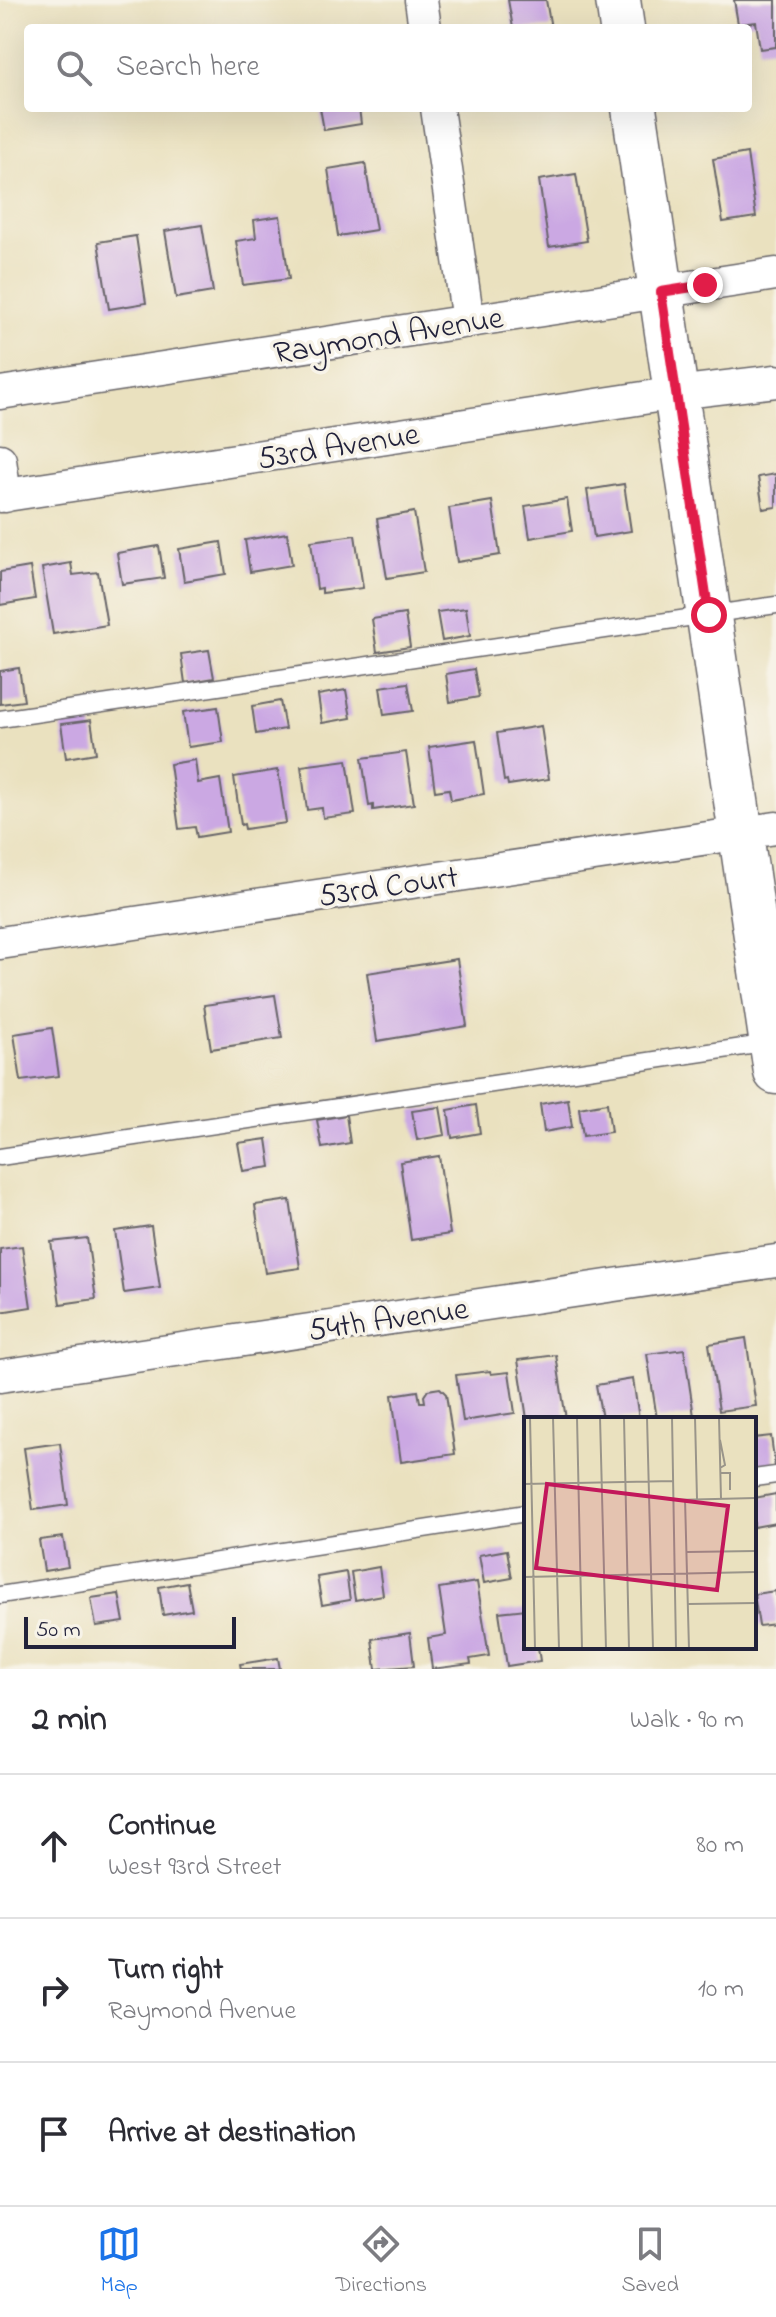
<!DOCTYPE html>
<meta charset="utf-8">
<style>
body{margin:0;font-family:"Indie Flower",sans-serif;background:#f7f7f7;color:#2b2b33}
.scale{position:absolute;left:24px;bottom:20px;width:212px;box-sizing:border-box;padding-left:8px;border:4px solid #22223b;border-top:0;font-size:22px;line-height:28px;white-space:nowrap;color:#22223b;-webkit-text-stroke:6px #f7f3e8;paint-order:stroke}
.stop{position:absolute;width:24px;height:24px;margin:-18px;border:6px solid #e11d48;border-radius:50%;background:#fff}
.stop.end{background:#e11d48;border-color:#fff;box-shadow:0 2px 8px #0008}
.list{margin:0;padding:0;list-style:none}
h2{display:flex;justify-content:space-between;align-items:center;height:104px;margin:0;padding:0 32px;font-size:34px}
h2 small{font-size:26px;font-weight:400;color:#7c7c81}
.list li{display:grid;grid-template-columns:52px 1fr auto;gap:24px;align-items:center;box-sizing:border-box;height:144px;padding:0 32px;border-top:2px solid #e1e1e2}
.list b{display:block;font-size:30px;white-space:nowrap}
.list p{margin:0;font-size:26px;white-space:nowrap;color:#7c7c81}
.list em{font-size:26px;font-style:normal;color:#7c7c81}
.icon{flex:none;width:44px;height:44px;fill:none;stroke:currentColor;stroke-width:2;stroke-linecap:round;stroke-linejoin:round}
.map{position:relative;flex:none;width:776px;height:1669px;overflow:hidden}
.search{position:absolute;background:#fff;box-shadow:0 8px 32px #0002;left:24px;right:24px;top:24px;height:88px;display:flex;align-items:center;gap:20px;box-sizing:border-box;padding:0 28px;border-radius:8px;color:#7c7c81;font-size:30px}
.sheet{height:536px;background:#fff}
nav{display:flex;justify-content:space-around;align-items:center;box-sizing:border-box;height:112px;border-top:2px solid #e1e1e2;background:#fff;font-size:22px;color:#7c7c81}
nav a{display:grid;justify-items:center;gap:4px}
nav .on{color:#1a73e8}
.map>svg:first-child{display:block}
.building{fill:#cba8e3}
.lines{fill:none;stroke-linecap:round;stroke-linejoin:round}
.lane-casing{stroke:#686569;stroke-width:19}
.street-casing{stroke:#686569;stroke-width:35}
.primary-casing{stroke:#686569;stroke-width:47}
.lane{stroke:#fff;stroke-width:16}
.street{stroke:#fff;stroke-width:32}
.primary{stroke:#fff;stroke-width:44}
.route{stroke:#e11d48;stroke-width:10}
.labels{text-anchor:middle;stroke-width:7;stroke-linejoin:round;paint-order:stroke}
.street-label{font-size:32px;fill:#22223b;stroke:#f7f3e8}
.inset-road{fill:none;stroke:#9a958a;stroke-width:2}
.view{fill:#c2185b;fill-opacity:0.15;stroke:#c2185b;stroke-width:4}
.inset-edge{fill:none;stroke:#22223b;stroke-width:4}
</style>
<div class="map">
<svg width="776" height="1669" viewBox="0 0 776 1669">
<rect width="100%" height="100%" fill="#f7f3e8"/>
<filter id="ink" filterUnits="userSpaceOnUse"><feTurbulence type="fractalNoise" baseFrequency=".0125" numOctaves="2"/><feDisplacementMap in="SourceGraphic" scale="16" xChannelSelector="R" yChannelSelector="G"/><feConvolveMatrix kernelMatrix="1 2 1 2 8 2 1 2 1" color-interpolation-filters="sRGB"/></filter>
<filter id="wash" filterUnits="userSpaceOnUse"><feTurbulence type="fractalNoise" baseFrequency=".006" numOctaves="4" result="noise"/><feDisplacementMap in="SourceGraphic" scale="32" xChannelSelector="R" yChannelSelector="G"/><feGaussianBlur stdDeviation="1.8" result="paint"/><feColorMatrix in="noise" values="0 0 0 0 0 0 0 0 0 0 0 0 0 0 0 0 0 1.4 0 .05"/><feComposite in="paint" operator="in"/></filter>
<g filter="url(#wash)">
<rect width="100%" height="100%" fill="#eae1bf"/>
<g id="blocks">
<path class="building" d="M 508,0 L 546,0 L 551,28 L 513,28 Z
M 734,0 L 776,0 L 776,47 L 760,49 L 756,22 L 738,24 Z
M 320,108 L 359,108 L 361,124 L 324,130 Z
M 747,153 L 756,217 L 723,222 L 713,159 Z
M 365,163 L 376,230 L 338,236 L 328,169 Z
M 576,174 L 587,241 L 549,247 L 539,180 Z
M 280,216 L 289,279 L 243,285 L 236,241 L 256,238 L 254,220 Z
M 202,225 L 213,292 L 176,298 L 165,231 Z
M 136,236 L 146,303 L 109,309 L 98,242 Z
M 776,474 L 776,507 L 763,509 L 758,477 Z
M 624,484 L 631,531 L 594,537 L 587,490 Z
M 567,499 L 572,531 L 530,538 L 525,506 Z
M 492,501 L 500,555 L 457,562 L 449,508 Z
M 414,512 L 424,572 L 387,578 L 377,519 Z
M 287,533 L 292,565 L 250,572 L 245,540 Z
M 355,535 L 363,588 L 322,593 L 322,588 L 317,589 L 311,541 Z
M 221,542 L 226,574 L 184,581 L 179,549 Z
M 159,546 L 164,578 L 122,584 L 117,553 Z
M 71,563 L 73,575 L 98,572 L 107,625 L 53,634 L 42,568 Z
M 30,567 L 35,599 L 0,605 L 0,572 Z
M 466,608 L 470,636 L 442,641 L 437,612 Z
M 405,614 L 410,647 L 377,652 L 372,619 Z
M 209,650 L 214,678 L 185,683 L 181,654 Z
M 19,668 L 24,701 L 0,704 L 0,671 Z
M 474,669 L 479,697 L 450,702 L 446,674 Z
M 408,683 L 413,711 L 384,715 L 380,687 Z
M 346,690 L 351,718 L 322,723 L 318,695 Z
M 280,701 L 285,729 L 256,734 L 252,706 Z
M 218,707 L 223,742 L 188,747 L 183,712 Z
M 91,720 L 96,753 L 66,758 L 61,724 Z
M 541,726 L 549,779 L 508,785 L 507,780 L 504,781 L 497,733 Z
M 476,740 L 484,794 L 451,800 L 449,789 L 435,791 L 429,747 Z
M 406,752 L 414,804 L 373,810 L 373,805 L 369,806 L 362,758 Z
M 195,760 L 198,783 L 220,779 L 228,832 L 197,837 L 195,827 L 179,829 L 170,764 Z
M 347,760 L 355,814 L 323,818 L 322,808 L 307,810 L 301,766 Z
M 278,770 L 286,823 L 245,829 L 244,824 L 241,825 L 234,777 Z
M 457,959 L 467,1026 L 377,1041 L 367,973 Z
M 275,995 L 282,1038 L 211,1049 L 204,1005 Z
M 52,1028 L 59,1076 L 21,1081 L 14,1034 Z
M 568,1099 L 572,1127 L 544,1132 L 540,1104 Z
M 607,1103 L 611,1132 L 583,1136 L 579,1108 Z
M 476,1105 L 480,1133 L 452,1138 L 448,1110 Z
M 440,1107 L 445,1135 L 417,1140 L 412,1111 Z
M 346,1115 L 350,1143 L 322,1148 L 317,1120 Z
M 267,1139 L 271,1167 L 243,1171 L 238,1143 Z
M 439,1156 L 450,1234 L 411,1240 L 400,1162 Z
M 290,1200 L 300,1268 L 265,1273 L 255,1205 Z
M 151,1226 L 160,1288 L 124,1293 L 115,1231 Z
M 87,1238 L 96,1299 L 60,1304 L 51,1242 Z
M 22,1246 L 31,1307 L 0,1312 L 0,1249 Z
M 746,1338 L 756,1406 L 719,1411 L 709,1344 Z
M 684,1349 L 694,1416 L 657,1419 L 647,1354 Z
M 556,1355 L 566,1419 L 527,1419 L 518,1360 Z
M 490,1371 L 491,1374 L 509,1372 L 515,1413 L 463,1421 L 456,1375 Z
M 633,1379 L 639,1419 L 602,1419 L 596,1385 Z
M 440,1388 L 446,1394 L 455,1454 L 401,1462 L 392,1395 L 418,1391 L 420,1402 L 425,1402 L 424,1396 L 428,1390 Z
M 771,1436 L 775,1467 L 754,1471 L 754,1438 Z
M 60,1443 L 68,1505 L 33,1510 L 24,1448 Z
M 776,1494 L 776,1523 L 754,1527 L 754,1498 Z
M 63,1537 L 68,1567 L 44,1571 L 39,1540 Z
M 507,1550 L 512,1578 L 484,1583 L 479,1555 Z
M 379,1567 L 383,1595 L 355,1600 L 351,1572 Z
M 346,1572 L 350,1600 L 322,1605 L 317,1577 Z
M 187,1582 L 192,1610 L 163,1615 L 159,1587 Z
M 477,1582 L 489,1656 L 470,1659 L 471,1664 L 432,1669 L 428,1638 L 446,1635 L 439,1588 Z
M 776,1591 L 776,1624 L 759,1626 L 754,1594 Z
M 119,1594 L 124,1622 L 96,1626 L 91,1598 Z
M 526,1609 L 526,1647 L 538,1647 L 540,1661 L 507,1666 L 499,1612 Z
M 410,1633 L 414,1666 L 376,1669 L 372,1639 Z
M 278,1658 L 280,1669 L 241,1669 L 240,1664 Z"/>
</g>
</g>
<g filter="url(#ink)">
<use href="#blocks" fill-opacity="0" stroke="#686569" stroke-width="2"/>
<g class="lines">
<defs>
<path id="lane" d="M 0,719 L 776,605
M 0,1157 L 770,1043
M 754,1478 L 776,1475
M 0,1595 L 526,1513"/>
<path id="street" d="M 421,0 L 425,28
M 437,108 L 468,321
M 0,393 L 776,274
M 0,460 L 5,496
M 0,496 L 676,393 L 776,381
M 0,943 L 776,828
M 0,1376 L 776,1261"/>
<path id="primary" d="M 618,0 L 622,28
M 634,108 L 776,1072"/>
</defs>
<use href="#lane" class="lane-casing"/>
<use href="#street" class="street-casing"/>
<use href="#primary" class="primary-casing"/>
<use href="#lane" class="lane"/>
<use href="#street" class="street"/>
<use href="#primary" class="primary"/>
</g>
</g>
<g class="lines" filter="url(#ink)">
<path class="route" d="M 705,285 L 661,292 L 709,615"/>
</g>
<g class="labels">
<g class="street-label">
<text transform="translate(388 334) rotate(-9)" y="11">Raymond Avenue</text>
<text transform="translate(338 445) rotate(-9)" y="11">53rd Avenue</text>
<text transform="translate(388 885) rotate(-8)" y="11">53rd Court</text>
<text transform="translate(388 1318) rotate(-8)" y="11">54th Avenue</text>
</g>
</g>
<g transform="translate(524 1417)">
<rect width="232" height="232" fill="#eae1bf"/>
<path class="inset-road" d="M 6,0 L 11,232M 29,0 L 35,232M 53,0 L 58,232M 76,0 L 82,232M 100,0 L 105,232M 123,0 L 129,232M 148,0 L 152,232M 171,0 L 173,82M 195,0 L 197,82M 196,51 L 201,48 L 196,23M 196,56 L 206,56 L 206,73M 0,67 L 150,64M 161,82 L 165,232M 150,83 L 232,81M 163,135 L 232,134M 0,160 L 232,155M 164,187 L 232,186"/>
<path class="view" d="M 23,67 L 204,89 L 193,173 L 12,151 Z"/>
<rect width="232" height="232" class="inset-edge"/>
</g>
</svg>
<div class="scale">50 m</div>
<div class="stop" style="left:709px;top:615px"></div>
<div class="stop end" style="left:705px;top:285px"></div>
<div class="search"><svg class="icon" aria-label="search" viewBox="0 0 24 24"><circle cx="10" cy="10" r="6"/><path d="M15 15l6 6"/></svg>Search here</div>
</div>
<section class="sheet">
<h2>2 min<small>Walk · 90 m</small></h2>
<ul class="list">
<li><svg class="icon" aria-label="ahead" viewBox="0 0 24 24"><path d="M12 20V5M6 11l6-6 6 6"/></svg><div><b>Continue</b><p>West 93rd Street</p></div><em>80 m</em></li>
<li><svg class="icon" aria-label="right" viewBox="0 0 24 24"><path d="M7 20v-9h11M14 6l5 5-5 5"/></svg><div><b>Turn right</b><p>Raymond Avenue</p></div><em>10 m</em></li>
<li><svg class="icon" aria-label="arrive" viewBox="0 0 24 24"><path d="M6 21V4h12l-3 4 3 4H6"/></svg><div><b>Arrive at destination</b></div></li>
</ul>
</section>
<nav>
<a class="on"><svg class="icon" aria-label="map" viewBox="0 0 24 24"><path d="M3 6l6-2 6 2 6-2v14l-6 2-6-2-6 2zM9 4v14M15 6v14"/></svg>Map</a>
<a><svg class="icon" aria-label="directions" viewBox="0 0 24 24"><path d="M12 3l9 9-9 9-9-9zM9 14v-3h6M13 9l2 2-2 2"/></svg>Directions</a>
<a><svg class="icon" aria-label="saved" viewBox="0 0 24 24"><path d="M7 4h10v16l-5-4-5 4z"/></svg>Saved</a>
</nav>
